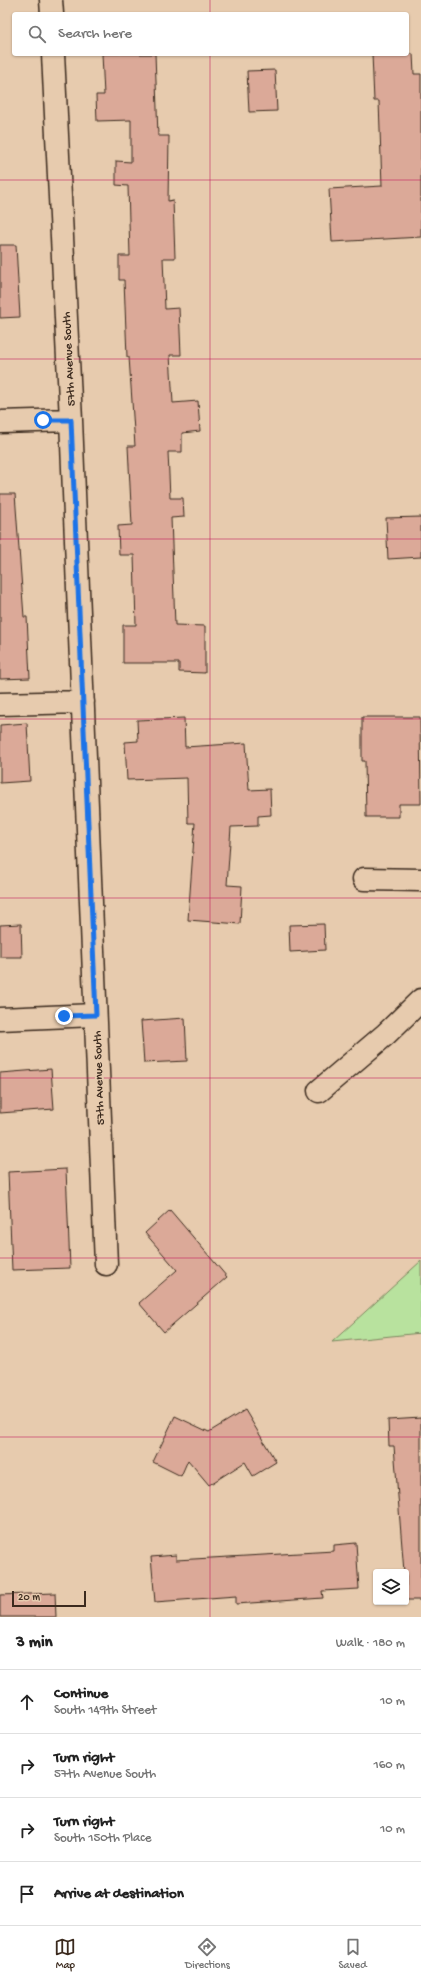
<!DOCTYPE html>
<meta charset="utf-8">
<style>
body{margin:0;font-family:"Gochi Hand",sans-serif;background:#f2f2f2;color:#222}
.controls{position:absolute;right:12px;bottom:12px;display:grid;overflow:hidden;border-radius:4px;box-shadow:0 1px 3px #0004}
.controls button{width:36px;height:36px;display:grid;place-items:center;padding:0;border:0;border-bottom:1px solid #e0e0e0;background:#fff;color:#222;font:20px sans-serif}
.scale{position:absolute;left:12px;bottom:10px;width:74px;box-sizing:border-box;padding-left:4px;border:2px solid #3b2a1e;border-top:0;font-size:11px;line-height:14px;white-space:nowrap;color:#3b2a1e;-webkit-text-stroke:3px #e7cbae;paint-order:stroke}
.stop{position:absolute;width:12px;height:12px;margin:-9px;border:3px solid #1a73e8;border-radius:50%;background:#fff}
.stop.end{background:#1a73e8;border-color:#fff;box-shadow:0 1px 4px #0008}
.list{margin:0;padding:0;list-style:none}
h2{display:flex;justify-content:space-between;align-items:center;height:52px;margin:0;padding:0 16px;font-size:17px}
h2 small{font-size:13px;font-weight:400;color:#767676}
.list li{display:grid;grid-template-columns:26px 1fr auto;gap:12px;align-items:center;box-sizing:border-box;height:64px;padding:0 16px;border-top:1px solid #e0e0e0}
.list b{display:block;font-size:15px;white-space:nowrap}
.list p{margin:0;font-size:13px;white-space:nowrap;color:#767676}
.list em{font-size:13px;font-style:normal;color:#767676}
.icon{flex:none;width:22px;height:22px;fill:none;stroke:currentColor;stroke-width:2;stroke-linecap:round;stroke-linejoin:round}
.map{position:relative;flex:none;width:421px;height:1617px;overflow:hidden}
.search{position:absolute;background:#fff;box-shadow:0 1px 3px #0004;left:12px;right:12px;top:12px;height:44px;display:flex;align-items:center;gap:10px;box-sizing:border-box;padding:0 14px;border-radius:4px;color:#767676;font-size:15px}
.sheet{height:308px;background:#fff}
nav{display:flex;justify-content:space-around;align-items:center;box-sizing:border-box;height:56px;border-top:1px solid #e0e0e0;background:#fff;font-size:11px;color:#767676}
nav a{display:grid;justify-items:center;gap:2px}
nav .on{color:#3b2a1e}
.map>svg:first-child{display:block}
.green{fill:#b8e29e;stroke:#7a865e}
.building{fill:#dba998;stroke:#3b2a1e}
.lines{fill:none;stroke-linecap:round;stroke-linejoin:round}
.minor-casing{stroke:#3b2a1e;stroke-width:25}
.minor{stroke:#e7cbae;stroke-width:22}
.route{stroke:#1a73e8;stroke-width:5}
.grid{fill:none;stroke:#c2185b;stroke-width:1;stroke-opacity:0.55}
.labels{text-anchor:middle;stroke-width:4;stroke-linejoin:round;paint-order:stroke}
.street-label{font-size:12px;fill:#3b2a1e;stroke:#e7cbae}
</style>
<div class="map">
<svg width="421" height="1617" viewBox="0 0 421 1617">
<rect width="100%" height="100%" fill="#e7cbae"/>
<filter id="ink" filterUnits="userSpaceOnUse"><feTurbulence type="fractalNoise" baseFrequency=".025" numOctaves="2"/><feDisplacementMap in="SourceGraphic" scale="8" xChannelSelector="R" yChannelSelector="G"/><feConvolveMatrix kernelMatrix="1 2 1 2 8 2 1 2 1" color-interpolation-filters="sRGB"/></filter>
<g filter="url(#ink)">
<path class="green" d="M 421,1261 L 421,1333 L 332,1342 Z"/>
<path class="building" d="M 102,54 L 155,54 L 158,136 L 169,136 L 168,201 L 173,200 L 175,258 L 163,258 L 165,309 L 179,308 L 181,355 L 170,355 L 173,403 L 198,401 L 200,431 L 182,433 L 182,452 L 168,452 L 170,498 L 183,498 L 184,517 L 171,518 L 175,625 L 205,626 L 205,673 L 179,672 L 179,663 L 123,663 L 123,625 L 136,625 L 134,555 L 119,555 L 118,526 L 132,525 L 128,446 L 135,446 L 129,357 L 127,357 L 124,280 L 119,280 L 119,256 L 130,256 L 128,186 L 116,185 L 116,161 L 131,162 L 131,120 L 97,121 L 96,95 L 104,95 Z
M 372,54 L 413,54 L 414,74 L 421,74 L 421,237 L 332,242 L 329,189 L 382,186 L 379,101 L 374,101 Z
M 275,70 L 277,111 L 249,112 L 247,71 Z
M 0,245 L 16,245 L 20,317 L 0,318 Z
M 0,494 L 15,494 L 24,617 L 27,617 L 30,678 L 0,679 Z
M 421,517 L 421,557 L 388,559 L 386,518 Z
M 362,717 L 420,717 L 421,804 L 399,804 L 399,817 L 366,817 L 365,761 L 362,761 Z
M 184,718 L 185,747 L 246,743 L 249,790 L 270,789 L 271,815 L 258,816 L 258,826 L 231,827 L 227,885 L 242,886 L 240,924 L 188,920 L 195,823 L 188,823 L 187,778 L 127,780 L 125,742 L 138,741 L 137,720 Z
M 27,723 L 30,781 L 0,783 L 0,725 Z
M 21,924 L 22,957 L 0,957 L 0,925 Z
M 324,924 L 325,950 L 290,952 L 289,925 Z
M 185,1018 L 187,1061 L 144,1063 L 141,1021 Z
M 51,1069 L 54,1109 L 0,1113 L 0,1073 Z
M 66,1169 L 70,1268 L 12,1270 L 8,1172 Z
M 170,1210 L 227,1277 L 164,1332 L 139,1303 L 177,1270 L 145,1233 Z
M 245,1410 L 276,1462 L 253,1476 L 245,1462 L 209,1485 L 188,1460 L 181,1476 L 153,1462 L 175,1416 L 209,1432 Z
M 421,1418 L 421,1600 L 406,1600 L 406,1572 L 404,1572 L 394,1446 L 389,1446 L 388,1420 Z
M 356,1543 L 359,1589 L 322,1591 L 323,1598 L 236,1604 L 236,1596 L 155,1602 L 151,1557 L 176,1555 L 176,1560 L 334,1551 L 334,1545 Z
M 55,1593 L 56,1617 L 0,1617 L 0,1595 Z"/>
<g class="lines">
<defs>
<path id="minor" d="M 51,0 L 52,14
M 53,54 L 71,420 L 106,1264
M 0,422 L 71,420
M 0,704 L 83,702
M 364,879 L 421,880
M 0,1019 L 95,1015
M 319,1091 L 386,1034 L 421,1000"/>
</defs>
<use href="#minor" class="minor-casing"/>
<use href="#minor" class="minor"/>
</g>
</g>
<g class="lines" filter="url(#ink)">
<path class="route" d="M 43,420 L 71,420 L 96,1015 L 64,1016"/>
</g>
<path class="grid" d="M 210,0 L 210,14M 210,54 L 210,1617M 0,180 L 421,180M 0,359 L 421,359M 0,539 L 421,539M 0,719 L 421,719M 0,898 L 421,898M 0,1078 L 421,1078M 0,1258 L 421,1258M 0,1437 L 421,1437"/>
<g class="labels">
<g class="street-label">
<text transform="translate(68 359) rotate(-93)" y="4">57th Avenue South</text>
<text transform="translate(98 1078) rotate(-92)" y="4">57th Avenue South</text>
</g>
</g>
</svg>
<div class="controls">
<button><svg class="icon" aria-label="layers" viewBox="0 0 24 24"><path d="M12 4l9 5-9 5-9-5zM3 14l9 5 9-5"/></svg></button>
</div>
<div class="scale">20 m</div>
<div class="stop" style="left:43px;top:420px"></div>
<div class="stop end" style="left:64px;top:1016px"></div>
<div class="search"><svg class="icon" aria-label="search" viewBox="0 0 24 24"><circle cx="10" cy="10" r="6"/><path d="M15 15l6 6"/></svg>Search here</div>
</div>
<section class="sheet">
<h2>3 min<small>Walk · 180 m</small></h2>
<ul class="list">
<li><svg class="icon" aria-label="ahead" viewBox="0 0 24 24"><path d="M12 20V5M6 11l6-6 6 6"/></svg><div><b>Continue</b><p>South 149th Street</p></div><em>10 m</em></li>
<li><svg class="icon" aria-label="right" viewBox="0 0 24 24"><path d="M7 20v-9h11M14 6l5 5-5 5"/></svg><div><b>Turn right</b><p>57th Avenue South</p></div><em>160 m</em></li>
<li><svg class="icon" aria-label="right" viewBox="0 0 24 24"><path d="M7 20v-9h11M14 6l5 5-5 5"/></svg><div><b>Turn right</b><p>South 150th Place</p></div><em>10 m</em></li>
<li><svg class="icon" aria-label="arrive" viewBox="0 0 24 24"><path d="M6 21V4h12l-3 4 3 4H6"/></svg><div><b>Arrive at destination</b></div></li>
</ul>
</section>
<nav>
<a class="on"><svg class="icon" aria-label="map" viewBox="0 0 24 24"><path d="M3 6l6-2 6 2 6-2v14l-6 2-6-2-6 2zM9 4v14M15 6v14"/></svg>Map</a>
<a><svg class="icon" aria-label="directions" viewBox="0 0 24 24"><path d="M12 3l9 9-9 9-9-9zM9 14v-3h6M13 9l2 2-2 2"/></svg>Directions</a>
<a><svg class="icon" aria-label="saved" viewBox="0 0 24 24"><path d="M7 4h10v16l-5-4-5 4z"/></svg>Saved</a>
</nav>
